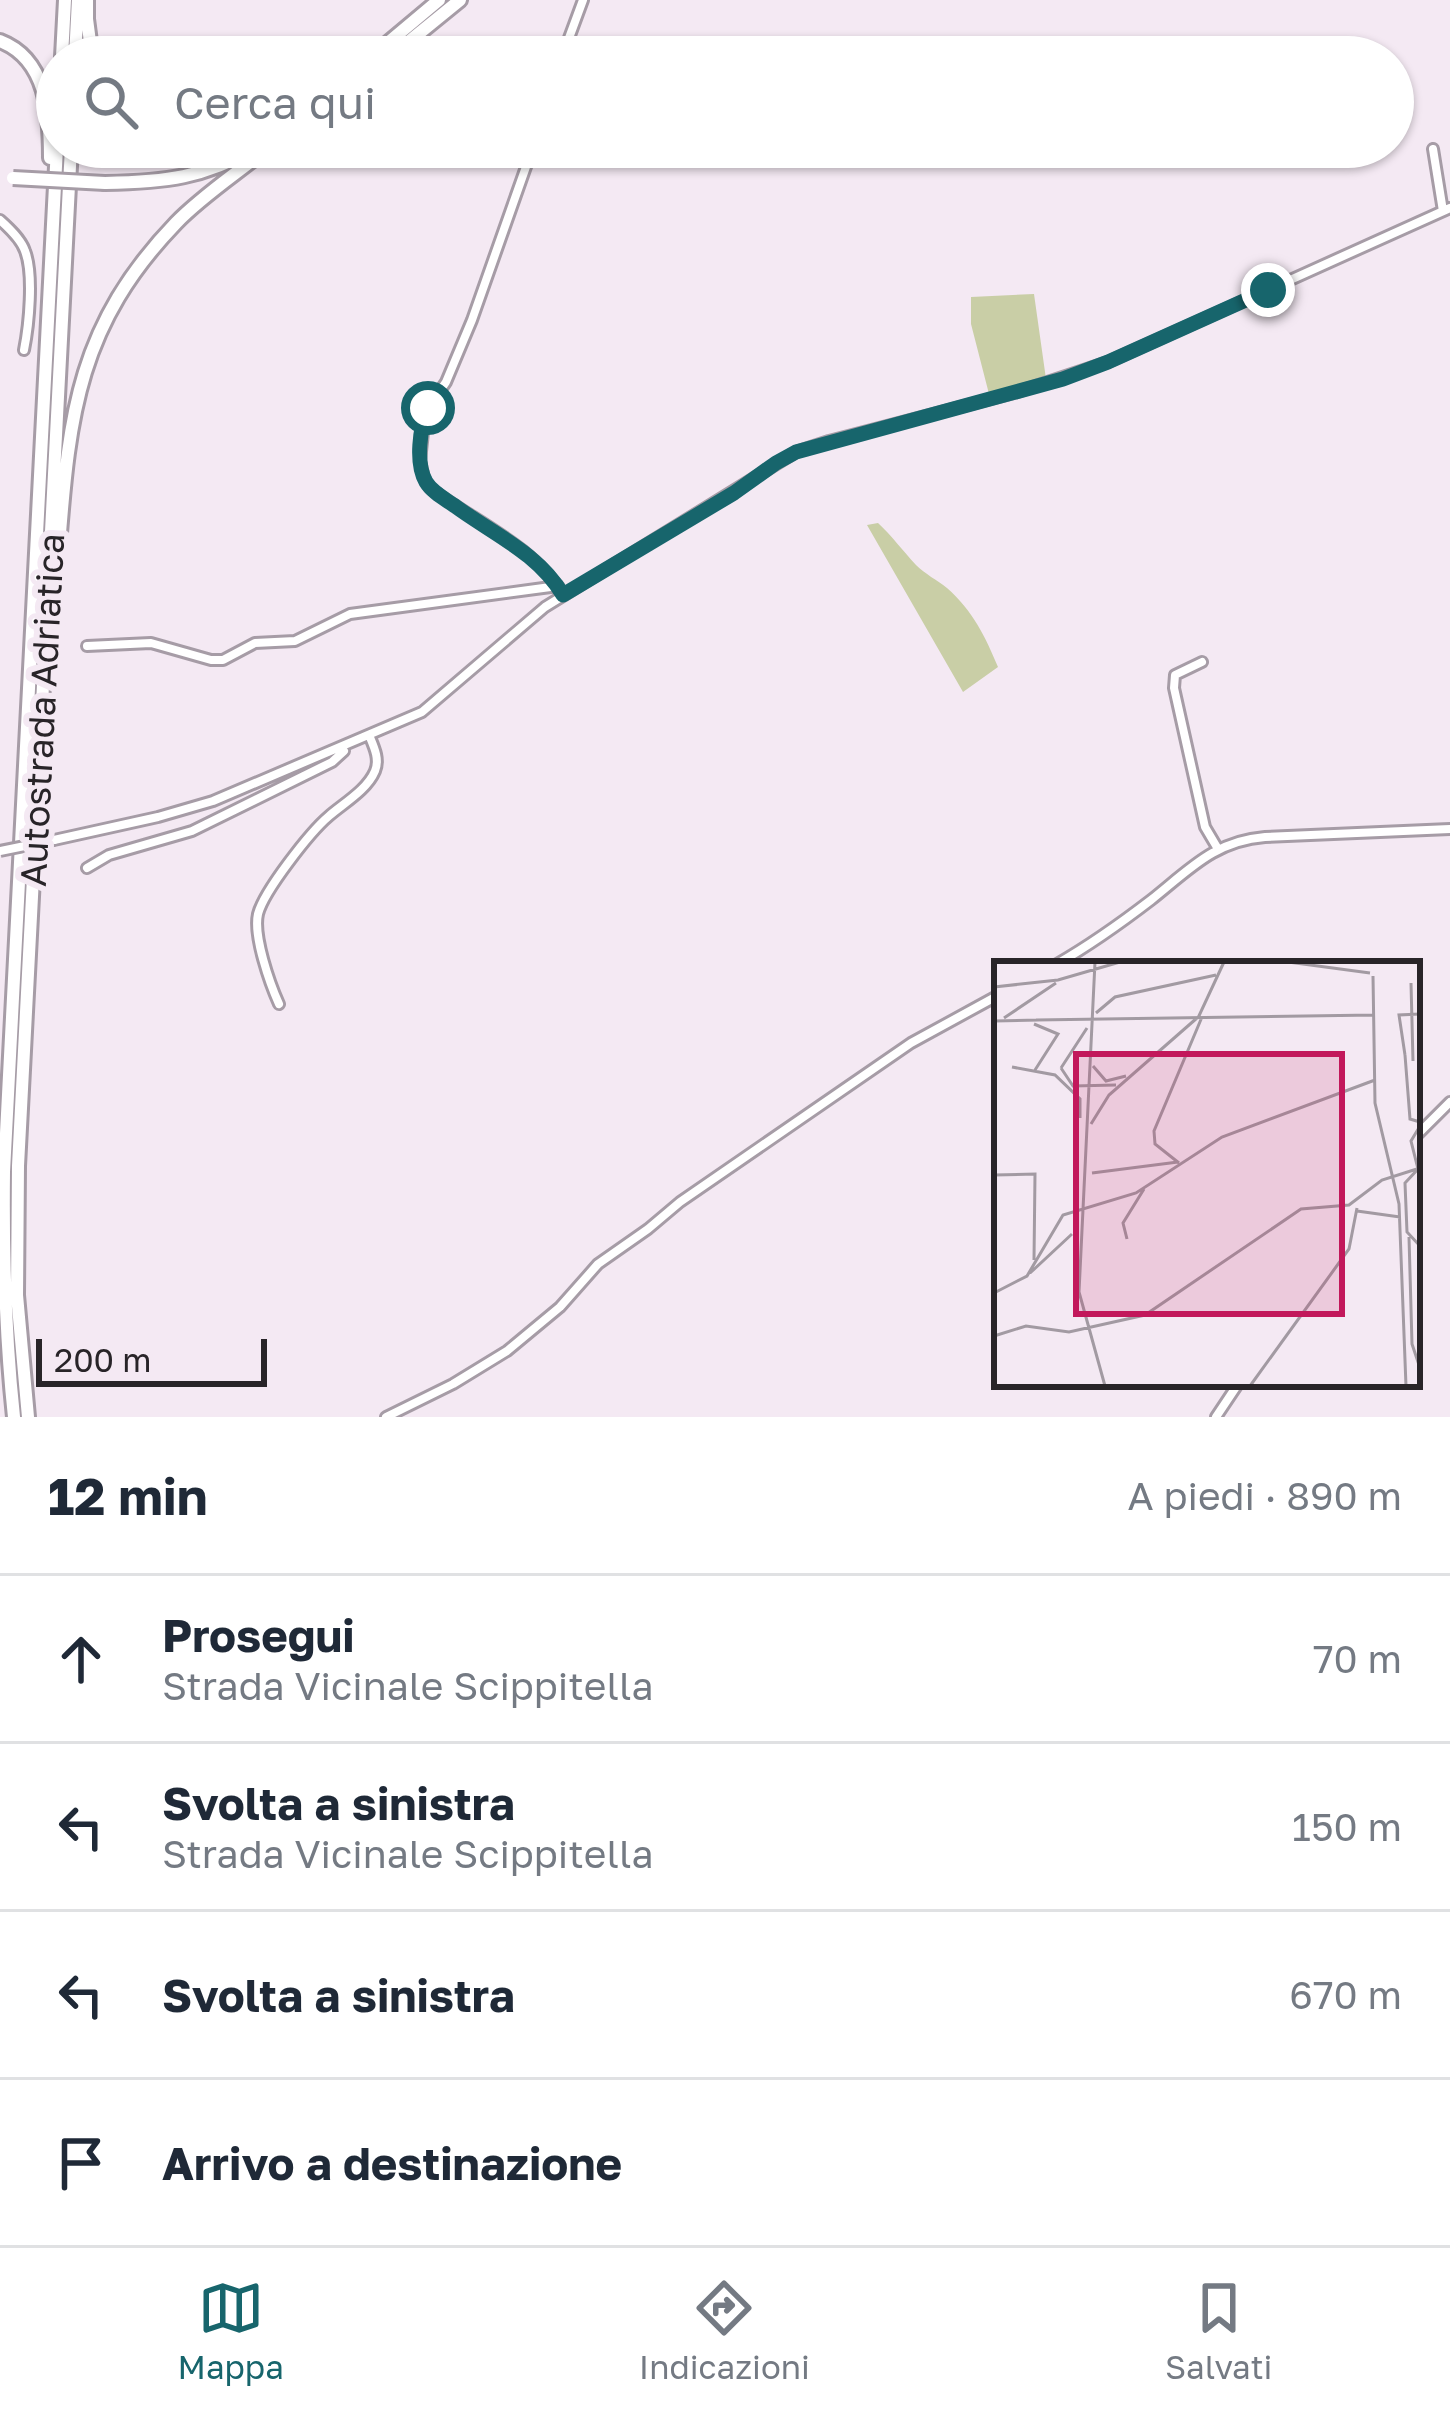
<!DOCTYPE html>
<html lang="it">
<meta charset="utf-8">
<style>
body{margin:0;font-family:"Golos Text",sans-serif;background:#f6f6f7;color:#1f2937}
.scale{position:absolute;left:36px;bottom:30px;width:231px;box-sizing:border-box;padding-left:12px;border:6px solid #282428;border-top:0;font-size:33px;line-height:42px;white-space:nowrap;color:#282428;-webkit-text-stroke:9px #f4e9f3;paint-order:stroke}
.stop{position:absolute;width:36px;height:36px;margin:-27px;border:9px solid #17656c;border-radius:50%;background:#fff}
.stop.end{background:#17656c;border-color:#fff;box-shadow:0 3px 12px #0008}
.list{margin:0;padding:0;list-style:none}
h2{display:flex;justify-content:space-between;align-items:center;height:156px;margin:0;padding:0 48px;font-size:51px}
h2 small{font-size:39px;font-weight:400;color:#747a83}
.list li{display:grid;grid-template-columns:78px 1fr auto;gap:36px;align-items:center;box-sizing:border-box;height:168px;padding:0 48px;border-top:3px solid #e0e1e3}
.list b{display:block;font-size:45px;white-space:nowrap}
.list p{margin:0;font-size:39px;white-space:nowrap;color:#747a83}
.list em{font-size:39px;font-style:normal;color:#747a83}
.icon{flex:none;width:66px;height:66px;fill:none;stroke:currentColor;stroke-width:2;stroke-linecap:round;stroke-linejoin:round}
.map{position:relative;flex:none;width:1450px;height:1417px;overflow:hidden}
.search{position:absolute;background:#fff;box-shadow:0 3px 9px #0004;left:36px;right:36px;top:36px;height:132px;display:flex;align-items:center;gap:30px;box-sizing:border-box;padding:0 42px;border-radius:66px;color:#747a83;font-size:45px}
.sheet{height:828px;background:#fff}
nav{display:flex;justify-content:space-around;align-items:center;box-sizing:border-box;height:168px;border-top:3px solid #e0e1e3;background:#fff;font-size:33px;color:#747a83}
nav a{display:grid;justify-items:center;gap:6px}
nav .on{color:#17656c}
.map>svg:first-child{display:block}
.green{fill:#c9cea6}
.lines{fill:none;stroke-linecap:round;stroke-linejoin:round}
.minor-casing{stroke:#a69ca6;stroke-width:14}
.highway-casing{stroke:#a69ca6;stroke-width:18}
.minor{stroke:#fff;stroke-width:8}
.highway{stroke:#fff;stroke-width:12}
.minor-bridge-casing{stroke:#a69ca6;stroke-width:14;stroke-linecap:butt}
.highway-bridge-casing{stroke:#a69ca6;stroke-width:18;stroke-linecap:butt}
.minor-bridge{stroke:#fff;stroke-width:8}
.highway-bridge{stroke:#fff;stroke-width:12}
.route{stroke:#17656c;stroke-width:15}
.labels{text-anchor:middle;stroke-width:12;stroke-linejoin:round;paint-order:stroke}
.street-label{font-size:36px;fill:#282428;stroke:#f4e9f3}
.inset-road{fill:none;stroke:#a29aa2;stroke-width:3}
.view{fill:#c2185b;fill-opacity:0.15;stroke:#c2185b;stroke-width:6}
.inset-edge{fill:none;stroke:#282428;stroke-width:6}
</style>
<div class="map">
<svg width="1450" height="1417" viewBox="0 0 1450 1417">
<rect width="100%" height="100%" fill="#f4e9f3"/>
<path class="green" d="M 1034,294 L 1046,379 L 989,394 L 971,324 L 971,297 Z
M 878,523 C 892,536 903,551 916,565 C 925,574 937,580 947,588 C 973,611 985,636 998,667 L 963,692 L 867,525 Z"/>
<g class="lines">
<defs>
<path id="minor" d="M 562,57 L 583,0
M 533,147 L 472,320 L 446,382 L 425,413 L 420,461 L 424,478 L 430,488 C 475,522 533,545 563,595
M 1433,149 L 1443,211
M 0,220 C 9,228 21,239 25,251 C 34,274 29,325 24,350
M 87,646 L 151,643 L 211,660 L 223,660 L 255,643 L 295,641 L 350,614 L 558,586
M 1202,662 L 1175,675 L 1174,688 L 1205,827 L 1218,849
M 54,840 L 158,817 L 213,801 L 422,712 L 545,607 L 796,452 L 829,441 L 1014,393 L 1108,362 L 1450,208
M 87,868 L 109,855 L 192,831 L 332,762 L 344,751
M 1057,964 C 1090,945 1121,923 1151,900 C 1189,870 1214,841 1265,837 L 1450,829
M 279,1004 C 270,984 253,936 258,914 C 264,891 310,832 329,816 C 344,803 367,790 375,771 C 380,759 374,747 369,735
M 1417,1135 L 1450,1102
M 386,1417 L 453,1384 L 507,1351 L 560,1307 L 598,1264 L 648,1229 L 680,1202 L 911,1043 L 997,996
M 1216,1417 L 1238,1384"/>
<path id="highway" d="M 87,0 L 87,19 L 92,57
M 0,41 C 47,59 50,114 50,158
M 62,57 L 65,0
M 75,57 L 78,0
M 371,57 L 439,0
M 390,57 L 460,0
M 172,147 L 208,147
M 105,183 C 164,182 205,178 257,147
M 59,546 C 69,413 79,324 176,223 C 203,195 239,172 269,147
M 14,1417 C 5,1333 3,1257 4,1172 L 57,147
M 28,1417 L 17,1295 L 18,1166 L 71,147"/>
</defs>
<use href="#minor" class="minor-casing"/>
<use href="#highway" class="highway-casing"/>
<use href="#minor" class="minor"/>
<use href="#highway" class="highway"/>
<defs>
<path id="minor-bridge" d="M 0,851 L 54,840"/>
<path id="highway-bridge" d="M 13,178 L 105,183"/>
</defs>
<use href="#minor-bridge" class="minor-bridge-casing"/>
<use href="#highway-bridge" class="highway-bridge-casing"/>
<use href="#minor-bridge" class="minor-bridge"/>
<use href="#highway-bridge" class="highway-bridge"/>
</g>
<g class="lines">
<path class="route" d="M 428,408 C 420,427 415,463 426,482 C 432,492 445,499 455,506 C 493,534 538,553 563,595 L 734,493 L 776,463 L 796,452 L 1063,379 L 1108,362 L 1268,290"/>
</g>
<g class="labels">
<g class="street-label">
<text transform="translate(42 710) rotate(-87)" y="13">Autostrada Adriatica</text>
</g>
</g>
<g transform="translate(994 961)">
<rect width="426" height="426" fill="#f4e9f3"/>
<path class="inset-road" d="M 101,1 L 85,331 L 111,425M 294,1 L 376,12M 379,15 L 381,142 L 405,243 L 412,425M 417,22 L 419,100M 0,26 L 64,19 L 126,1M 102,52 L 121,36 L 222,14M 10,57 L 62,22M 204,57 L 230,1M 42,59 L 380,54M 0,60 L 45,59M 40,63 L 64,73 L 41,109M 411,94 L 416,158 L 426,161M 411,94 L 405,54 L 426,53M 99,105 L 112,120 L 132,115M 18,106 L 61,114 L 86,138 L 86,157M 67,107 L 79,125 L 122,124M 67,107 L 93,67M 97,163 L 115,134 L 203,57M 426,165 L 417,180 L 424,208 L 411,222 L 413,271 L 426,285M 185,202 L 161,183 L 160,170 L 208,56M 98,212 L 184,201M 0,214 L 41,213 L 40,299M 363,250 L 406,256M 415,276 L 418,383 L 426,407M 133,278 L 129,262 L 150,228M 36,312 L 78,273M 0,332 L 33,315 L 69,254 L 142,232 L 228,176 L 381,119M 0,375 L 32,365 L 75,371 L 151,354 L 307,248 L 355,244 L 388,219 L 426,207M 256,425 L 355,288 L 363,247"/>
<path class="view" d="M 82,93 L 348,93 L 348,353 L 82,353 Z"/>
<rect width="426" height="426" class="inset-edge"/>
</g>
</svg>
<div class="scale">200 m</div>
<div class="stop" style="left:428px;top:408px"></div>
<div class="stop end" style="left:1268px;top:290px"></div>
<div class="search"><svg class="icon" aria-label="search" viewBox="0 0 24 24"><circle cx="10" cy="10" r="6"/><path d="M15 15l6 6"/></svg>Cerca qui</div>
</div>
<section class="sheet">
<h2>12 min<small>A piedi · 890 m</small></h2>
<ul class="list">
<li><svg class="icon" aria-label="ahead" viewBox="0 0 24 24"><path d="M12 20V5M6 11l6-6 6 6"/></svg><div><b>Prosegui</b><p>Strada Vicinale Scippitella</p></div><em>70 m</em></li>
<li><svg class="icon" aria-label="left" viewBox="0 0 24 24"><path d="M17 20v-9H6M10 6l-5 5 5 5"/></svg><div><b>Svolta a sinistra</b><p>Strada Vicinale Scippitella</p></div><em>150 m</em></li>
<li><svg class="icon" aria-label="left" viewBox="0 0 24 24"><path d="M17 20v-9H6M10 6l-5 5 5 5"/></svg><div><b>Svolta a sinistra</b></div><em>670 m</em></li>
<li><svg class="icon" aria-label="arrive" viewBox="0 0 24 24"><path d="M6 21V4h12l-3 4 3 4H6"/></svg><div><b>Arrivo a destinazione</b></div></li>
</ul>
</section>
<nav>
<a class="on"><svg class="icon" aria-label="map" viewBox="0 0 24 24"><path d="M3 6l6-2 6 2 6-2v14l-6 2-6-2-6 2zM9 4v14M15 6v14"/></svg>Mappa</a>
<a><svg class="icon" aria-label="directions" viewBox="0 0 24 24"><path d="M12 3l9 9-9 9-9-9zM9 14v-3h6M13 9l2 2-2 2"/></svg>Indicazioni</a>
<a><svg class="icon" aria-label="saved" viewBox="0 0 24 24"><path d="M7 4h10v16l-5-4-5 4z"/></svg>Salvati</a>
</nav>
